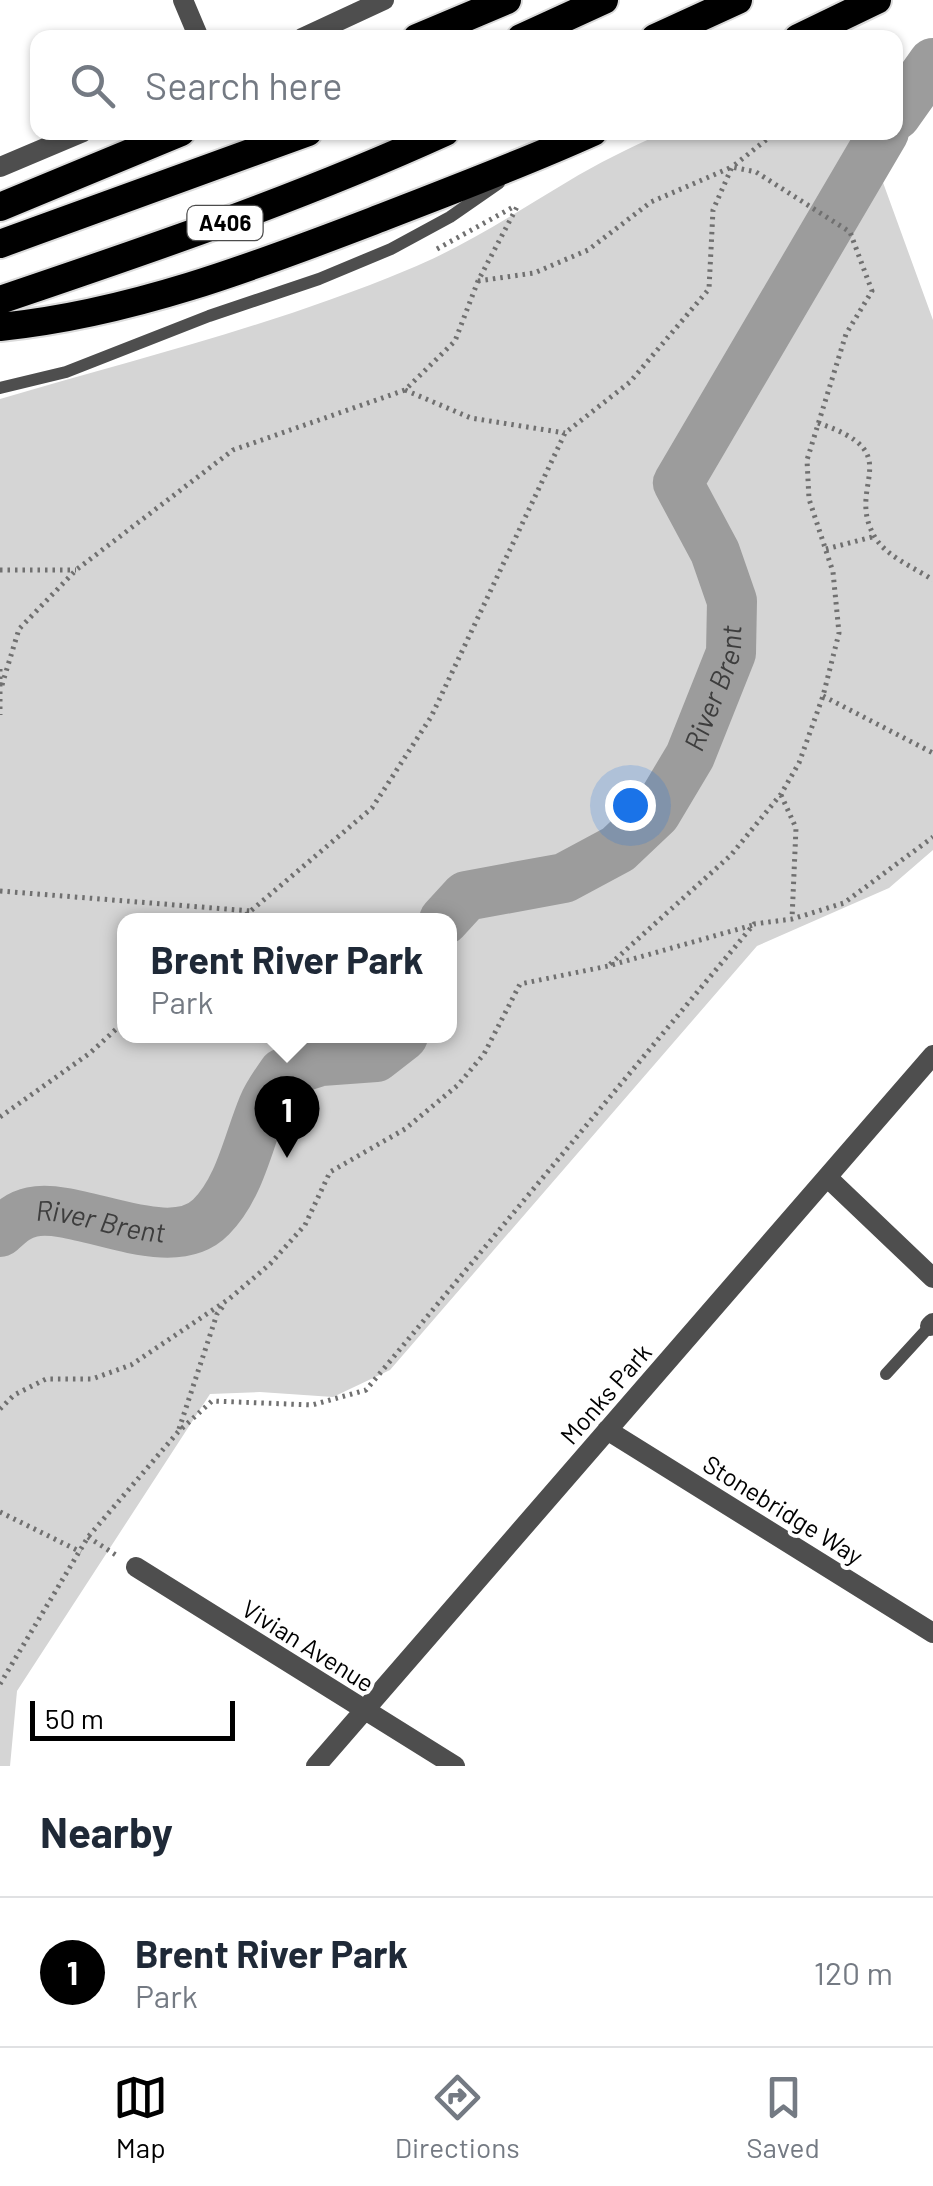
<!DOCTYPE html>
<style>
body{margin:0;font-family:Barlow,sans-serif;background:#f6f6f7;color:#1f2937}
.scale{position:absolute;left:30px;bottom:25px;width:205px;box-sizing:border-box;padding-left:10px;border:5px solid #000;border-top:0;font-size:28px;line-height:35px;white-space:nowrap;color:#000;-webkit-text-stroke:8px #fff;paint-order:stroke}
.you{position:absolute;left:630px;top:805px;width:35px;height:35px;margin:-25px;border:8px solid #fff;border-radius:50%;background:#1a73e8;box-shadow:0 0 0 15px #1a73e833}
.badge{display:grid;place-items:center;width:65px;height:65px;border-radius:50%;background:#000;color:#fff;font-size:32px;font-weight:700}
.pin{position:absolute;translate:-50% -82px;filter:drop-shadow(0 2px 5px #0008)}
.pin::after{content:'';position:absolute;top:52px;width:35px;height:30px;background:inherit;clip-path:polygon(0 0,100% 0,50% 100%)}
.popup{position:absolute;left:117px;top:913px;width:340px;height:130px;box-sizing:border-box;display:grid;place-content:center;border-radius:20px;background:#fff;filter:drop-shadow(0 2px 8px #0005);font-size:32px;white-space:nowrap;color:#747a83}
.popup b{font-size:38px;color:#1f2937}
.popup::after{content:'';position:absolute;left:50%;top:100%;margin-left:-20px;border:20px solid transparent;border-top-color:#fff}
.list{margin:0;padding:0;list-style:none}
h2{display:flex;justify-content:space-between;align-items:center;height:130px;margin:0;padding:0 40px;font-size:42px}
h2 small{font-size:32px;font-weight:400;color:#747a83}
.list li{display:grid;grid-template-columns:65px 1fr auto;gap:30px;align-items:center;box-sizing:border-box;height:150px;padding:0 40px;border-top:2px solid #e0e1e3}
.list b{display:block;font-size:38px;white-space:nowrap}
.list p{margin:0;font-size:32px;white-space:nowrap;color:#747a83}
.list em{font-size:32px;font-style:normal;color:#747a83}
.icon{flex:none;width:55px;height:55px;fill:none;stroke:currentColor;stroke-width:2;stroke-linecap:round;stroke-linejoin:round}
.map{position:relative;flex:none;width:933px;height:1766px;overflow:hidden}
.search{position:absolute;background:#fff;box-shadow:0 2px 8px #0004;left:30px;right:30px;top:30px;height:110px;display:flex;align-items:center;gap:25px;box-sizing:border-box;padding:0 35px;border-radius:20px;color:#747a83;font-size:38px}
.sheet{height:280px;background:#fff}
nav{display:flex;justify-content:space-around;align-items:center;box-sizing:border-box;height:140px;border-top:2px solid #e0e1e3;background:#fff;font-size:28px;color:#747a83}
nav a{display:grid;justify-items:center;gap:5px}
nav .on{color:#000}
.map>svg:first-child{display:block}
.green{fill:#d5d5d5;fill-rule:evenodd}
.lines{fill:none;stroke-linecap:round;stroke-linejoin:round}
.river{stroke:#9c9c9c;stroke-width:50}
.trunk-casing{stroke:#dbdbdb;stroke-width:32}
.path{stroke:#707070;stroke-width:5;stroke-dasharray:2.5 5;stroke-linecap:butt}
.service{stroke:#4e4e4e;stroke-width:12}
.minor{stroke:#4e4e4e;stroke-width:20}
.trunk{stroke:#000;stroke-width:28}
.labels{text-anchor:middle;stroke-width:8;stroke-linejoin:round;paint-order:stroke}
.shield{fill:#fff;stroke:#4c4c4c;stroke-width:2.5}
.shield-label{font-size:22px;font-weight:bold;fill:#000}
.street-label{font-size:25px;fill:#000;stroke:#fff}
.water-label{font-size:28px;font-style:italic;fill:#3d3d3d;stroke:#fff}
</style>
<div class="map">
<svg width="933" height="1766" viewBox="0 0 933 1766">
<rect width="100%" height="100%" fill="#fff"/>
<path class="green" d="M 662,133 L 865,133 L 933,320 L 933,850 L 889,888 L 757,946 L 390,1370 L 333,1397 L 260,1392 L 210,1394 L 17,1691 L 10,1766 L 0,1766 L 0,399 C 136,359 276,325 407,270 C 464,247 515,213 567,182 C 598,163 630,148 662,133 ZM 450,920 L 450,1036 L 124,1036 L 124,920 Z"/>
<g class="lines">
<g class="river">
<path d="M 896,115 L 933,63"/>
<path id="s1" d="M 444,920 L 466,896 L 564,878 L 618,849 L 656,813 L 690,756 L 731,653 L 732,601 L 715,552 L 678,483 L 884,132"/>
<path id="s2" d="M 0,1232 C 10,1223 18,1215 32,1212 C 78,1202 170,1259 211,1217 C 240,1188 248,1142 263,1106 C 268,1094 276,1083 283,1073 L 321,1061 L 376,1057 L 403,1036"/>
</g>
<defs>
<path id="trunk" d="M 417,38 L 507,0
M 521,38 L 604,0
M 655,38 L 738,0
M 798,38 L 877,0
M 0,207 L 181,132
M 0,244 L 308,132
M 0,300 C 151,249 300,198 445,132
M 0,327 C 129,314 253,267 373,221 C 447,192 520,165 593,132"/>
</defs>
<use href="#trunk" class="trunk-casing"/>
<path class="path" d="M 437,249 L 515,206
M 478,281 L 534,273 L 588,250 L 651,202 L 732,167 L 756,172 L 850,232 L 872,291 L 846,334 L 807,460 L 809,499 L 833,572 L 839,633 L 823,696 L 799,763 L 781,794 L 731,855 L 608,966
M 405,390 L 471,418 L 565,433
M 818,423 C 912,454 842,485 876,539 C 888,557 915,568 933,580
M 826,549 L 876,536
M 0,570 L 76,570
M 0,669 L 0,715
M 2,685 L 19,629 L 76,570 L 233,450 L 405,390 L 455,341 L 478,281 L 518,205
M 823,696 L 933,753
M 781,795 L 796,828 L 792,919
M 0,891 L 251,911
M 240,920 L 372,808 L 431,717 L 565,433 L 630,382 L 709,289 L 713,210 L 732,167 L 776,132
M 0,1117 L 90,1053 L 124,1022
M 0,1409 L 14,1395 L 46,1379 L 92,1379 L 131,1365 L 229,1299 L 270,1264 L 305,1225 L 330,1172 L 405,1129 L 458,1085 L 484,1054 L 520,984 L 608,966 L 753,925
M 179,1429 L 217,1314 L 225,1304
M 0,1512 L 81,1552
M 88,1537 L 119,1557
M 0,1684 L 88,1537 L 178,1432 L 212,1401 L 312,1405 L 366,1390 L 754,924 L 792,919 L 844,903 L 933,837"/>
<path class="service" d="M 0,388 L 66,372 L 209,316 L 319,279 L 391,249 L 450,217 L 499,183
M 886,1374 L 930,1326"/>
<path class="minor" d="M 183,0 L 199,38
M 302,38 L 384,0
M 0,167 L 83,132
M 828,1178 L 933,1278
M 930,1326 L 933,1323
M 607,1430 L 933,1633
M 136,1567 L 455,1766
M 316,1766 L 933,1055"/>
<use href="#trunk" class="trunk"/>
</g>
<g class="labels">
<rect class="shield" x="187.5" y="206" width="75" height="34" rx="8"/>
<g class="shield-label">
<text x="225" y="231">A406</text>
</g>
<g class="street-label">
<text transform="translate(606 1394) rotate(-49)" y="9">Monks Park</text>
<text transform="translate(783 1510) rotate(32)" y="9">Stonebridge Way</text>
<text transform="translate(308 1646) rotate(32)" y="9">Vivian Avenue</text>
</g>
<g class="water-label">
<text dy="10" stroke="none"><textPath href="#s1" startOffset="385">River Brent</textPath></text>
<text dy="10" stroke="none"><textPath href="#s2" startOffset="108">River Brent</textPath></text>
</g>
</g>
</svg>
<div class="scale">50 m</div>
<div class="you"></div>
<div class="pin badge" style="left:287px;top:1158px">1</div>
<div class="popup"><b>Brent River Park</b>Park</div>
<div class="search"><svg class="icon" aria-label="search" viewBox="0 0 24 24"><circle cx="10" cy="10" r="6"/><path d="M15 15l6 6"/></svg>Search here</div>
</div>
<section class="sheet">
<h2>Nearby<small></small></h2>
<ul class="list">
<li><span class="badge">1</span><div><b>Brent River Park</b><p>Park</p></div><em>120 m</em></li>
</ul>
</section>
<nav>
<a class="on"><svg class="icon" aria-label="map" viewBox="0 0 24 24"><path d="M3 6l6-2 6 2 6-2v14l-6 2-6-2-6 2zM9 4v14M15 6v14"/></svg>Map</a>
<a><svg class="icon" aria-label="directions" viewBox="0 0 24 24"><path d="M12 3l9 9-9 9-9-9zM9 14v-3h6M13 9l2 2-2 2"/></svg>Directions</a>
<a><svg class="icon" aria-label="saved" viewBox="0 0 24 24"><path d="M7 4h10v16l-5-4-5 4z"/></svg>Saved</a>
</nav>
